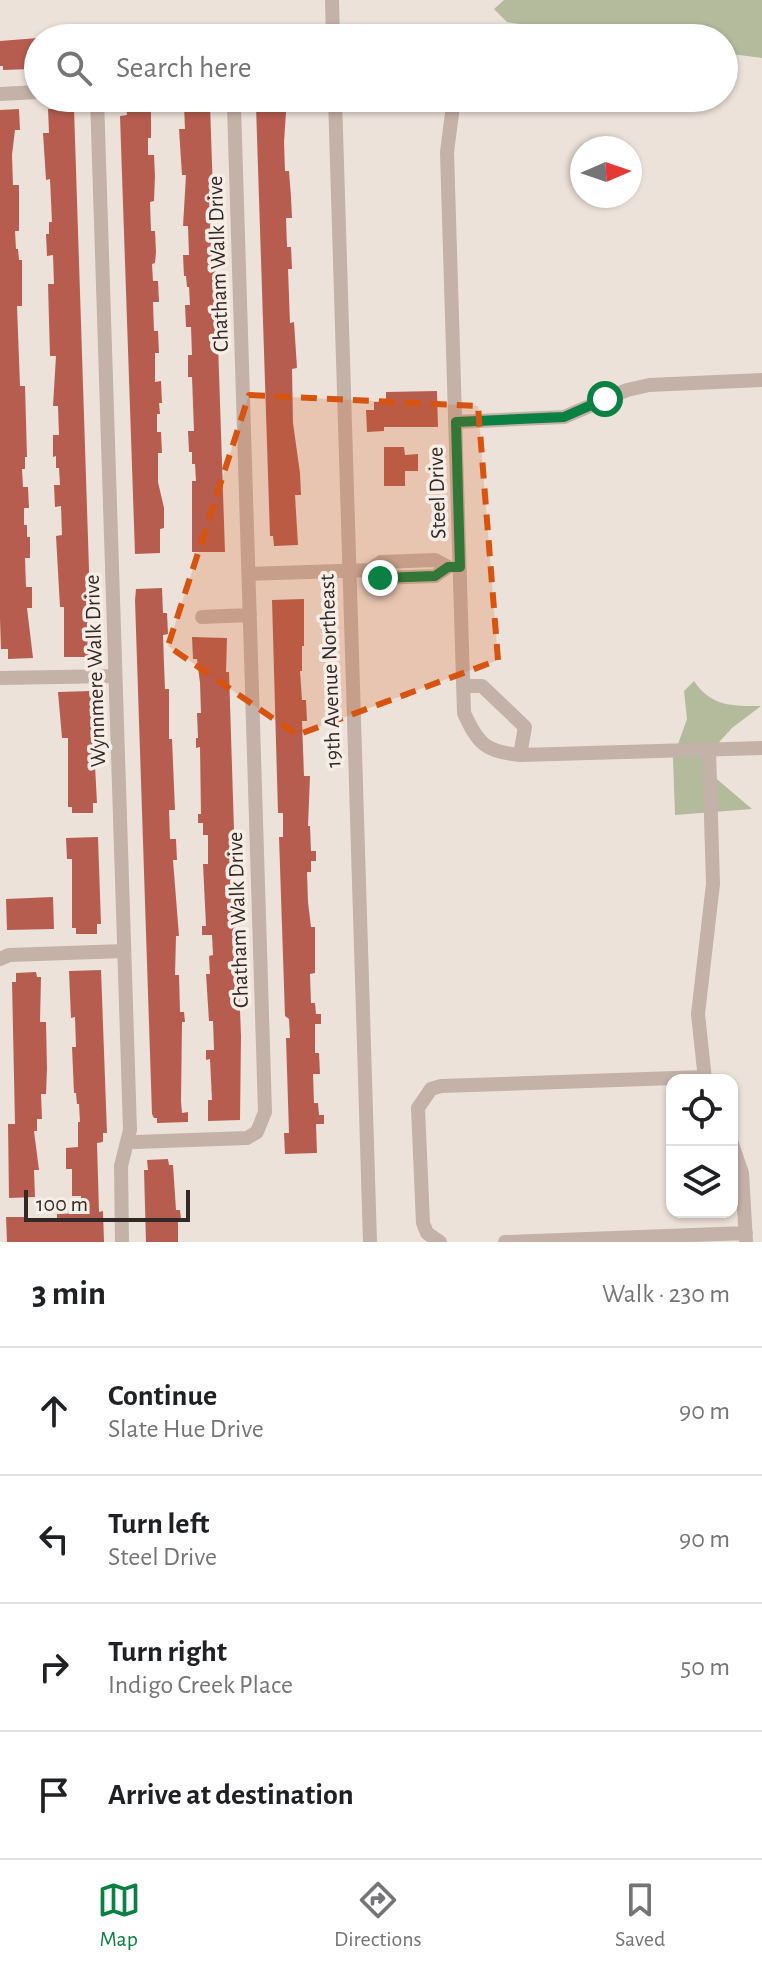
<!DOCTYPE html>
<meta charset="utf-8">
<style>
body{margin:0;font-family:"Alegreya Sans",sans-serif;background:#f6f6f6;color:#202124}
.controls{position:absolute;right:24px;bottom:24px;display:grid;overflow:hidden;border-radius:16px;box-shadow:0 2px 6px #0004}
.controls button{width:72px;height:72px;display:grid;place-items:center;padding:0;border:0;border-bottom:2px solid #e0e0e0;background:#fff;color:#202124;font:40px sans-serif}
.compass{position:absolute;left:570px;top:136px;width:72px;height:72px;border-radius:50%;background:#fff;box-shadow:0 2px 6px #0004;rotate:88deg}
.scale{position:absolute;left:24px;bottom:20px;width:166px;box-sizing:border-box;padding-left:8px;border:4px solid #322927;border-top:0;font-size:22px;line-height:28px;white-space:nowrap;color:#322927;-webkit-text-stroke:6px #f6ede6;paint-order:stroke}
.stop{position:absolute;width:24px;height:24px;margin:-18px;border:6px solid #0b8043;border-radius:50%;background:#fff}
.stop.end{background:#0b8043;border-color:#fff;box-shadow:0 2px 8px #0008}
.list{margin:0;padding:0;list-style:none}
h2{display:flex;justify-content:space-between;align-items:center;height:104px;margin:0;padding:0 32px;font-size:34px}
h2 small{font-size:26px;font-weight:400;color:#757577}
.list li{display:grid;grid-template-columns:52px 1fr auto;gap:24px;align-items:center;box-sizing:border-box;height:128px;padding:0 32px;border-top:2px solid #e0e0e0}
.list b{display:block;font-size:30px;white-space:nowrap}
.list p{margin:0;font-size:26px;white-space:nowrap;color:#757577}
.list em{font-size:26px;font-style:normal;color:#757577}
.icon{flex:none;width:44px;height:44px;fill:none;stroke:currentColor;stroke-width:2;stroke-linecap:round;stroke-linejoin:round}
.map{position:relative;flex:none;width:762px;height:1242px;overflow:hidden}
.search{position:absolute;background:#fff;box-shadow:0 2px 6px #0004;left:24px;right:24px;top:24px;height:88px;display:flex;align-items:center;gap:20px;box-sizing:border-box;padding:0 28px;border-radius:44px;color:#757577;font-size:30px}
.sheet{height:616px;background:#fff}
nav{display:flex;justify-content:space-around;align-items:center;box-sizing:border-box;height:112px;border-top:2px solid #e0e0e0;background:#fff;font-size:22px;color:#757577}
nav a{display:grid;justify-items:center;gap:4px}
nav .on{color:#0b8043}
.map>svg:first-child{display:block}
.green{fill:#b4ba9c}
.building{fill:#b65d50}
.lines{fill:none;stroke-linecap:round;stroke-linejoin:round}
.minor{stroke:#c4b1a8;stroke-width:14}
.route{stroke:#0b8043;stroke-width:10}
.marked{fill:#d6540f;fill-opacity:0.2;stroke:#d6540f;stroke-width:6;stroke-dasharray:16 10;stroke-linejoin:round}
.labels{text-anchor:middle;stroke-width:7;stroke-linejoin:round;paint-order:stroke}
.street-label{font-size:22px;fill:#322927;stroke:#f6ede6}
</style>
<div class="map">
<svg width="762" height="1242" viewBox="0 0 762 1242">
<rect width="100%" height="100%" fill="#ede2da"/>
<path class="green" d="M 504,0 L 762,0 L 762,58 L 724,53 L 724,38 L 612,38 L 507,22 L 494,9 Z
M 694,681 C 711,707 733,706 761,706 L 732,728 L 711,751 L 712,775 L 752,809 L 675,815 L 673,758 L 687,719 L 684,691 Z"/>
<path class="building" d="M 38,38 L 38,62 L 29,63 L 30,69 L 3,70 L 3,66 L 0,66 L 0,41 Z
M 263,98 L 287,98 L 284,142 L 285,171 L 289,171 L 291,197 L 292,218 L 286,218 L 287,247 L 291,247 L 292,269 L 288,269 L 290,323 L 294,322 L 297,368 L 292,369 L 293,423 L 300,473 L 301,495 L 295,495 L 298,545 L 274,546 L 273,536 L 270,536 L 256,106 L 263,106 Z
M 210,104 L 225,552 L 192,552 L 192,481 L 196,481 L 195,464 L 192,464 L 192,452 L 189,452 L 188,431 L 194,431 L 192,377 L 188,377 L 188,355 L 192,355 L 191,327 L 186,327 L 185,305 L 190,305 L 189,287 L 187,287 L 186,276 L 184,276 L 183,255 L 189,255 L 188,226 L 183,226 L 186,175 L 182,175 L 179,129 L 185,129 L 184,105 Z
M 151,105 L 151,138 L 148,138 L 148,155 L 154,155 L 155,176 L 154,201 L 150,202 L 151,231 L 155,231 L 156,252 L 155,263 L 152,264 L 153,281 L 158,281 L 159,302 L 153,302 L 154,331 L 158,331 L 159,353 L 155,353 L 155,382 L 161,381 L 162,403 L 159,403 L 160,414 L 157,414 L 157,432 L 161,432 L 162,453 L 158,453 L 158,482 L 164,508 L 164,528 L 160,529 L 160,553 L 135,554 L 120,116 L 127,115 L 126,106 Z
M 74,108 L 91,631 L 90,657 L 64,657 L 64,607 L 60,607 L 56,536 L 62,535 L 61,506 L 55,507 L 54,485 L 60,485 L 59,468 L 56,468 L 56,456 L 53,457 L 53,435 L 59,435 L 58,406 L 53,406 L 56,356 L 50,356 L 48,284 L 54,284 L 53,255 L 47,256 L 46,234 L 49,234 L 49,222 L 52,222 L 50,179 L 46,180 L 43,133 L 49,133 L 48,109 Z
M 19,109 L 20,130 L 15,130 L 12,155 L 13,185 L 19,185 L 19,231 L 15,231 L 16,249 L 18,249 L 19,260 L 22,260 L 22,306 L 17,306 L 20,386 L 25,386 L 27,457 L 25,457 L 25,469 L 22,469 L 23,487 L 28,487 L 29,508 L 24,508 L 24,525 L 27,525 L 27,537 L 30,537 L 30,558 L 25,558 L 26,587 L 32,587 L 32,608 L 27,608 L 33,658 L 8,659 L 8,649 L 1,649 L 0,619 L 0,110 Z
M 437,391 L 438,427 L 384,427 L 384,431 L 367,432 L 366,410 L 374,410 L 374,402 L 386,402 L 386,392 Z
M 384,447 L 404,447 L 405,455 L 418,454 L 418,471 L 405,471 L 405,486 L 384,486 Z
M 162,588 L 163,613 L 167,613 L 168,634 L 163,635 L 164,664 L 165,689 L 169,689 L 169,739 L 172,739 L 175,810 L 169,810 L 170,839 L 176,839 L 177,860 L 173,860 L 179,936 L 176,936 L 175,975 L 179,975 L 180,1012 L 184,1012 L 185,1022 L 182,1022 L 181,1101 L 182,1113 L 188,1112 L 188,1122 L 157,1123 L 157,1118 L 154,1118 L 152,1114 L 135,600 L 136,589 Z
M 304,599 L 304,646 L 302,646 L 302,671 L 300,671 L 302,700 L 306,700 L 307,721 L 302,721 L 304,776 L 310,776 L 308,826 L 310,826 L 311,851 L 316,851 L 316,861 L 311,861 L 311,872 L 307,872 L 308,902 L 311,927 L 315,927 L 315,973 L 310,974 L 311,1003 L 315,1003 L 316,1014 L 321,1014 L 321,1024 L 315,1024 L 315,1053 L 319,1053 L 320,1074 L 313,1074 L 314,1103 L 318,1103 L 319,1115 L 324,1115 L 324,1124 L 316,1124 L 317,1153 L 285,1154 L 284,1133 L 289,1133 L 286,1038 L 290,1038 L 289,1019 L 285,1016 L 279,837 L 283,837 L 283,813 L 278,813 L 272,600 Z
M 192,637 L 227,638 L 226,672 L 229,672 L 237,925 L 233,929 L 234,958 L 238,958 L 241,1036 L 240,1120 L 208,1121 L 208,1100 L 212,1100 L 210,1059 L 206,1060 L 206,1050 L 214,1050 L 213,1021 L 209,1021 L 206,974 L 210,974 L 209,956 L 213,955 L 212,935 L 202,935 L 202,926 L 206,926 L 203,864 L 208,864 L 208,835 L 203,835 L 203,823 L 198,823 L 198,814 L 201,814 L 200,747 L 196,748 L 196,738 L 198,738 L 197,713 L 201,713 L 200,683 L 197,659 L 193,659 Z
M 91,691 L 97,803 L 93,803 L 93,813 L 72,813 L 72,807 L 68,807 L 68,738 L 62,738 L 58,692 Z
M 98,837 L 101,924 L 97,924 L 97,934 L 76,934 L 76,928 L 72,928 L 72,859 L 67,859 L 66,838 Z
M 53,897 L 54,929 L 7,930 L 6,899 Z
M 101,970 L 107,1133 L 103,1133 L 103,1142 L 97,1143 L 99,1212 L 103,1211 L 104,1242 L 7,1242 L 6,1217 L 27,1217 L 27,1221 L 57,1220 L 57,1214 L 82,1213 L 81,1196 L 72,1196 L 72,1169 L 66,1169 L 66,1148 L 78,1147 L 78,1122 L 80,1122 L 79,1104 L 77,1104 L 76,1093 L 74,1093 L 72,1047 L 76,1047 L 75,1017 L 71,1018 L 69,971 Z
M 36,972 L 37,977 L 41,977 L 40,1022 L 46,1022 L 47,1069 L 46,1094 L 41,1094 L 42,1119 L 37,1119 L 37,1131 L 34,1131 L 39,1170 L 34,1170 L 35,1197 L 9,1198 L 8,1124 L 15,1124 L 12,982 L 16,982 L 16,973 Z
M 168,1159 L 169,1165 L 173,1165 L 176,1210 L 180,1210 L 181,1219 L 178,1219 L 178,1242 L 146,1242 L 144,1170 L 148,1170 L 147,1160 Z"/>
<g class="lines">
<path class="minor" d="M 332,0 L 333,38
M 0,94 L 38,92
M 97,98 L 130,1130 L 121,1166 L 122,1242
M 335,98 L 370,1242
M 454,98 L 447,152 L 464,713 C 478,744 486,752 520,755 L 762,748
M 456,422 L 564,417 L 627,390 L 649,385 L 762,380
M 249,574 L 370,570 L 381,562 L 435,560 L 448,567 L 435,576 L 380,578 L 370,570
M 202,617 L 250,615
M 0,678 L 115,676
M 463,686 L 482,686 L 525,727 L 520,755
M 0,959 L 9,955 L 124,951
M 705,1080 L 698,1014 L 713,884 L 709,750
M 128,1140 L 135,1142 L 247,1138 L 257,1132 L 265,1112 L 234,106 L 230,98
M 732,1144 L 742,1173 L 746,1242
M 440,1242 L 427,1233 L 423,1223 L 418,1108 L 431,1089 L 441,1086 L 704,1077
M 505,1242 L 746,1233"/>
</g>
<g class="lines">
<path class="route" d="M 380,578 L 435,576 L 448,567 L 460,567 L 456,422 L 564,417 L 605,399"/>
</g>
<path class="marked" d="M 249,395 L 478,406 L 498,660 L 297,735 L 168,646 Z"/>
<g class="labels">
<g class="street-label">
<text transform="translate(217 264) rotate(-92)" y="8">Chatham Walk Drive</text>
<text transform="translate(436 493) rotate(-92)" y="8">Steel Drive</text>
<text transform="translate(94 671) rotate(-92)" y="8">Wynnmere Walk Drive</text>
<text transform="translate(329 671) rotate(-92)" y="8">19th Avenue Northeast</text>
<text transform="translate(237 920) rotate(-92)" y="8">Chatham Walk Drive</text>
</g>
</g>
</svg>
<div class="controls">
<button><svg class="icon" aria-label="locate" viewBox="0 0 24 24"><circle cx="12" cy="12" r="6"/><path d="M12 2v4M12 18v4M2 12h4M18 12h4"/></svg></button>
<button><svg class="icon" aria-label="layers" viewBox="0 0 24 24"><path d="M12 4l9 5-9 5-9-5zM3 14l9 5 9-5"/></svg></button>
</div>
<svg class="compass" viewBox="-18 -18 36 36"><path d="M0-13l5 13h-10z" fill="#e53935"/><path d="M0 13l5-13h-10z" fill="#757577"/></svg>
<div class="scale">100 m</div>
<div class="stop" style="left:605px;top:399px"></div>
<div class="stop end" style="left:380px;top:578px"></div>
<div class="search"><svg class="icon" aria-label="search" viewBox="0 0 24 24"><circle cx="10" cy="10" r="6"/><path d="M15 15l6 6"/></svg>Search here</div>
</div>
<section class="sheet">
<h2>3 min<small>Walk · 230 m</small></h2>
<ul class="list">
<li><svg class="icon" aria-label="ahead" viewBox="0 0 24 24"><path d="M12 20V5M6 11l6-6 6 6"/></svg><div><b>Continue</b><p>Slate Hue Drive</p></div><em>90 m</em></li>
<li><svg class="icon" aria-label="left" viewBox="0 0 24 24"><path d="M17 20v-9H6M10 6l-5 5 5 5"/></svg><div><b>Turn left</b><p>Steel Drive</p></div><em>90 m</em></li>
<li><svg class="icon" aria-label="right" viewBox="0 0 24 24"><path d="M7 20v-9h11M14 6l5 5-5 5"/></svg><div><b>Turn right</b><p>Indigo Creek Place</p></div><em>50 m</em></li>
<li><svg class="icon" aria-label="arrive" viewBox="0 0 24 24"><path d="M6 21V4h12l-3 4 3 4H6"/></svg><div><b>Arrive at destination</b></div></li>
</ul>
</section>
<nav>
<a class="on"><svg class="icon" aria-label="map" viewBox="0 0 24 24"><path d="M3 6l6-2 6 2 6-2v14l-6 2-6-2-6 2zM9 4v14M15 6v14"/></svg>Map</a>
<a><svg class="icon" aria-label="directions" viewBox="0 0 24 24"><path d="M12 3l9 9-9 9-9-9zM9 14v-3h6M13 9l2 2-2 2"/></svg>Directions</a>
<a><svg class="icon" aria-label="saved" viewBox="0 0 24 24"><path d="M7 4h10v16l-5-4-5 4z"/></svg>Saved</a>
</nav>
